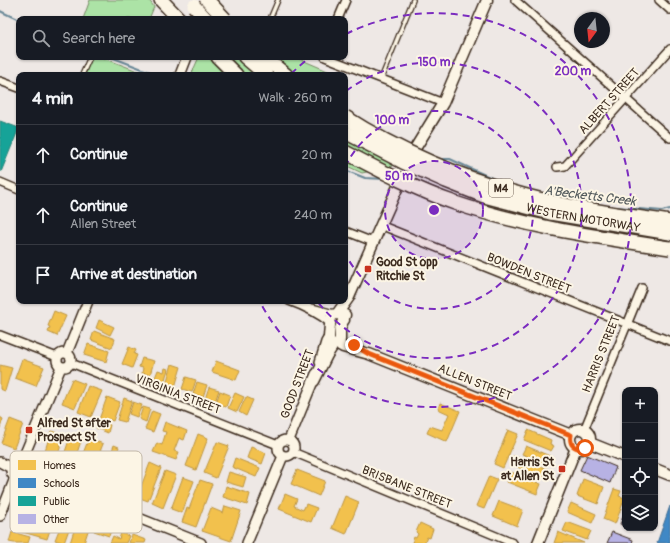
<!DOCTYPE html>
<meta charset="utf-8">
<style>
body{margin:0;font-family:Pangolin,sans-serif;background:#242831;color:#f1f3f6}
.controls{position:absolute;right:12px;bottom:12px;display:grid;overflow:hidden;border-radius:8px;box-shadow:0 1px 3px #0004}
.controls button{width:36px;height:36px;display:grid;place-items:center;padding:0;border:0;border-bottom:1px solid #363941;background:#171b24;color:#f1f3f6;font:20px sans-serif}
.compass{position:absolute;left:574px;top:12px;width:36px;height:36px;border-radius:50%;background:#171b24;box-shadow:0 1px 3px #0004;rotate:195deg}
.stop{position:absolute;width:12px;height:12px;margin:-9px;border:3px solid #ea580c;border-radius:50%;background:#fff}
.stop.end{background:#ea580c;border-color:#fff;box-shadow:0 1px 4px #0008}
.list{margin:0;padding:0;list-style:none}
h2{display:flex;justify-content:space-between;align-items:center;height:52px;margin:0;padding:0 16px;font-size:17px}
h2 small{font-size:13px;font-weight:400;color:#9ea1a6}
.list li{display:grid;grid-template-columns:26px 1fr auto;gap:12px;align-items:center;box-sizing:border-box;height:60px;padding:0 16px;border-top:1px solid #363941}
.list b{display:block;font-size:15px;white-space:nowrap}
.list p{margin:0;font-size:13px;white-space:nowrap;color:#9ea1a6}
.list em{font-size:13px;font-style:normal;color:#9ea1a6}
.icon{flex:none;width:22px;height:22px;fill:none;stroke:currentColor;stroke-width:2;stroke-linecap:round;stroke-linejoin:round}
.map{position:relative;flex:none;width:670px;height:543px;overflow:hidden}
.search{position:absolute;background:#171b24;box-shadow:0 1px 3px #0004;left:16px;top:16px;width:332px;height:44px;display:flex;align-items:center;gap:10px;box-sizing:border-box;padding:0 14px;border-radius:8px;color:#9ea1a6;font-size:15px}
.panel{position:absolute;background:#171b24;box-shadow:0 1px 3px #0004;left:16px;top:72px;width:332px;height:232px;border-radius:8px}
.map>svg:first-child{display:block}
.green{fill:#ace3a6;stroke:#748662}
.homes{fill:#f2c14e;stroke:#bb9440}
.schools{fill:#3f88c5;stroke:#3e6c93}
.public{fill:#17a398;stroke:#227f73}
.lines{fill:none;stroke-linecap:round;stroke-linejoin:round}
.stream{stroke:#698897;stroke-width:2}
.building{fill:#b7b2e4;stroke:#3b2a1e}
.secondary-tunnel{stroke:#cac2bd;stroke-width:10;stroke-dasharray:10 5;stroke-linecap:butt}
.service-casing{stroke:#3b2a1e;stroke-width:6}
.minor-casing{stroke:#3b2a1e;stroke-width:10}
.tertiary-casing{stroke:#3b2a1e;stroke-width:12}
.secondary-casing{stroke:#3b2a1e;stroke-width:13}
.motorway-casing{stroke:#3b2a1e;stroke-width:16}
.service{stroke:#fcf5e5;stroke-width:3.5}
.minor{stroke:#fcf5e5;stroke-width:7}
.tertiary{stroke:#fcf5e5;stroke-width:9}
.secondary{stroke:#fcf5e5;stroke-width:10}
.motorway{stroke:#fcf5e5;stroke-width:13}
.motorway-bridge-casing{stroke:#3b2a1e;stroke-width:16;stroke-linecap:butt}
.motorway-bridge{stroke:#fcf5e5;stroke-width:13}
.route{stroke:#ea580c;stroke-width:5}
.ring{fill:none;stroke:#7b2cbf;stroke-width:2;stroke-dasharray:7 5}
.poi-dot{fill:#c8321e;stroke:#fcf5e5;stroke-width:1.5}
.labels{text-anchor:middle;stroke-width:4;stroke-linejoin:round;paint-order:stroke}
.shield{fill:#fcf5e5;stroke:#75675a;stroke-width:1}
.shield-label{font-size:11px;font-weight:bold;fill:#3b2a1e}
.street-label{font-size:12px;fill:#3b2a1e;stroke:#fcf5e5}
.poi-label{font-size:12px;font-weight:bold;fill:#3b2a1e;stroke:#fcf5e5;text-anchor:start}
.water-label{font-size:13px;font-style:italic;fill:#52595b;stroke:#fcf5e5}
.key{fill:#fcf5e5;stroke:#c2b8a9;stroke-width:1}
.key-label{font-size:11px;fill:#3b2a1e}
.centre{fill:#7b2cbf;stroke:#fcf5e5;stroke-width:2}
.ring-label{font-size:12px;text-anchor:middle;font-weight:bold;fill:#7b2cbf;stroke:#fcf5e5;stroke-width:4;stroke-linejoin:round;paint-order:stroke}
</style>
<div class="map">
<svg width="670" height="543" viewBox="0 0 670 543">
<rect width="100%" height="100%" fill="#eee8e5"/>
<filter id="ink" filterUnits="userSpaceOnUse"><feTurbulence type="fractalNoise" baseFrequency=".025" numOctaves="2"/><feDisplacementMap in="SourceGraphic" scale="8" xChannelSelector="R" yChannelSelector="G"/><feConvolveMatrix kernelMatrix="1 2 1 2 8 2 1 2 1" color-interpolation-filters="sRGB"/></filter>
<g filter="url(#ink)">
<path class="green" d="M 90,0 L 149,0 L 154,7 L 149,19 L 83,19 Z
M 92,57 L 101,57 L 148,75 L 85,75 Z
M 199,57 L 295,57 L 337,75 L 191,75 Z
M 345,110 L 404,145 L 393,166 L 362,173 L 345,165 Z"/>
<path class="homes" d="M 54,311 L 66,316 L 57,336 L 48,332 L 50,327 L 48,326 Z
M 99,320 L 114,327 L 110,335 L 96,328 Z
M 94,331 L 115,339 L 112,348 L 91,340 Z
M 88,344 L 109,351 L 106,362 L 84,355 Z
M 129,347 L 136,350 L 134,354 L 137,355 L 132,368 L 122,364 Z
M 142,358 L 154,361 L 150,375 L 142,373 L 143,368 L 139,367 Z
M 22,359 L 44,367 L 36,386 L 15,378 Z
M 216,361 L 240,370 L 236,380 L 212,372 Z
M 172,364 L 181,367 L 175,387 L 166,384 Z
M 0,365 L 12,368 L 5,391 L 0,389 Z
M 165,368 L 168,369 L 164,383 L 154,380 L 158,370 L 164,372 Z
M 186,377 L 196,380 L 192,392 L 182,389 Z
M 72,379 L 85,384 L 75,408 L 62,403 Z
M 197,382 L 207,385 L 203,397 L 193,394 Z
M 88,386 L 102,391 L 91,417 L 78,412 Z
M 209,387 L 219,390 L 215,402 L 205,399 Z
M 220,391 L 230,395 L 226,407 L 216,403 Z
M 235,393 L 244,397 L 237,412 L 228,408 Z
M 107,397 L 120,402 L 113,421 L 108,419 L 106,423 L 110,425 L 108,433 L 96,428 Z
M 246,397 L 253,400 L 246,416 L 239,412 Z
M 124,398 L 132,401 L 125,422 L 117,420 Z
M 133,402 L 142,405 L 137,417 L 129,414 Z
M 440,403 L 460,411 L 447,442 L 427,433 L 430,426 L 442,430 L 449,414 L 438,409 Z
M 143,407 L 150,409 L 146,422 L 139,419 Z
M 152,411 L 160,414 L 153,432 L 145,429 Z
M 0,417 L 3,419 L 0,428 Z
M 10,419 L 23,424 L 14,448 L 1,443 Z
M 165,422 L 187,431 L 184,440 L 179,438 L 174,451 L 179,452 L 176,460 L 153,452 L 157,443 L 162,445 L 166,432 L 162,431 Z
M 508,430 L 518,434 L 503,468 L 494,464 Z
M 528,430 L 551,440 L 550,444 L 554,446 L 551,451 L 524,440 Z
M 51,431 L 64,435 L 57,458 L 44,454 Z
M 71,434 L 82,438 L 72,468 L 61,464 Z
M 198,434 L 208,438 L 196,470 L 186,466 Z
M 89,438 L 103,444 L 99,454 L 94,452 L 92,456 L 97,458 L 90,475 L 77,469 Z
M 217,442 L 229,446 L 216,478 L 204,473 Z
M 114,445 L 119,447 L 110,473 L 99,469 L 103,457 L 109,459 Z
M 526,446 L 552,457 L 548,465 L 522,454 Z
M 251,447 L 266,453 L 262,464 L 247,458 Z
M 513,456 L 548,469 L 544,478 L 510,464 Z
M 235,458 L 260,468 L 256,477 L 232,467 Z
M 150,463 L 161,468 L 148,501 L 137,497 Z
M 297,470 L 325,481 L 319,496 L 291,484 Z
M 165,471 L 176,475 L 163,508 L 152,503 Z
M 229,472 L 246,477 L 243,487 L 226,482 Z
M 511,472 L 541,484 L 537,494 L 507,482 Z
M 489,476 L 497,479 L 484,509 L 476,506 Z
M 183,477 L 194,481 L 182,513 L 171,509 Z
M 583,479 L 604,487 L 598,504 L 577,496 Z
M 200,480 L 212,484 L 196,527 L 182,522 L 187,508 L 189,509 Z
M 226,486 L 250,494 L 247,505 L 223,497 Z
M 614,489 L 621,491 L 619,496 L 625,498 L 615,524 L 603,519 Z
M 285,494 L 297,499 L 294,506 L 303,510 L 306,504 L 317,508 L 311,522 L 279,509 Z
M 345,496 L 359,502 L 346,534 L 332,528 Z
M 499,501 L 523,510 L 517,526 L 493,516 Z
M 571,503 L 596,514 L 592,523 L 567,512 Z
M 225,506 L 241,511 L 231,541 L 202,531 L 211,508 L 223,513 Z
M 68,507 L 76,510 L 64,543 L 55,540 Z
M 79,515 L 92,519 L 84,543 L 70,543 Z
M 99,517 L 114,522 L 109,536 L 94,531 Z
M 22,521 L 50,530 L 47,539 L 19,531 Z
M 567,522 L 591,531 L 587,540 L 563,531 Z
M 420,523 L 433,529 L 430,538 L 427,537 L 425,542 L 426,543 L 412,543 L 414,537 L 416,538 L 418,534 L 416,532 Z
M 12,532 L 30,537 L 28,543 L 14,543 L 9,542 Z
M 558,532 L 584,543 L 554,543 Z
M 121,533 L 129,536 L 126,543 L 110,543 L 113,536 L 119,539 Z
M 132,535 L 146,540 L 145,543 L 129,543 Z"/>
<path class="schools" d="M 670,506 L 670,543 L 657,543 Z"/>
<path class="public" d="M 0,121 L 19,128 L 1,172 L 0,171 Z"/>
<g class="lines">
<path class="stream" d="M 0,11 L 19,20
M 111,57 L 158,75
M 443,159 L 450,159 L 496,180
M 345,170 L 365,178 L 385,179
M 616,207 L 662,211 L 670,209"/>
</g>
<path class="building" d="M 587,455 L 616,467 L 610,483 L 580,470 Z
M 624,514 L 625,514 L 625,526 L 620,524 Z
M 612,532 L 633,540 L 632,543 L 607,543 Z"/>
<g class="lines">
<path class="secondary-tunnel" d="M 400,182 L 411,158"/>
<defs>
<path id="service" d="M 270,19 L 278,0
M 82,75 L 90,57
M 381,79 L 413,0"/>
<path id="minor" d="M 515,0 L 670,138
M 659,0 L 670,10
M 338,19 L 346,0
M 325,57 L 443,103
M 0,81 L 19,88
M 557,167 L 565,166 L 670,49
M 0,182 L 19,190
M 380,225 L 670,341
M 345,231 L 373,242
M 289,301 C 303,306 319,314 330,323
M 308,307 L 334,314
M 0,335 L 57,357
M 71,363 L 278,445
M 584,430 L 642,288
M 293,452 L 513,543"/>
<path id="tertiary" d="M 180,75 L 187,57
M57 360a7 7 0 1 1 14 0a7 7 0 1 1-14 0Z
M 67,353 L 88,301
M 320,362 L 326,342 L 329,337
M278 448a8 8 0 1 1 16 0a8 8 0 1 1-16 0Z
M 289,440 L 316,374
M 0,462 L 11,468
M11 470a8 8 0 1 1 16 0a8 8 0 1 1-16 0Z
M 21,463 L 61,367
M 26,473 L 201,543
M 0,516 L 15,478
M 247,543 L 283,456"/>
<path id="secondary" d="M 416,147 L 443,103 L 487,0
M 337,314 L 349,297 L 400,182
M 338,344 L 343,347 L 369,354 L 571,435
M 338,344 L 333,344 L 329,340 C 329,336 330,319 332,315 L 337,314 L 342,315 L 344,320
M 338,344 L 340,340 L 340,329 L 345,315
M 314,381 L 327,355 L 334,344
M570 439a10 10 0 1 1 20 0a10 10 0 1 1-20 0Z
M 590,443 L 625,457
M 655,469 L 670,475
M 538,543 L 576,448"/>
<path id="motorway" d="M 161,0 L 179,19
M 218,57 L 236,75
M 245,57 L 266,75
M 264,57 L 286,75"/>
</defs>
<use href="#service" class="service-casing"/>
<use href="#minor" class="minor-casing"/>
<use href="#tertiary" class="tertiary-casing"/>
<use href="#secondary" class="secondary-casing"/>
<use href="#motorway" class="motorway-casing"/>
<use href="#service" class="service"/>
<use href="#minor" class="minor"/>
<use href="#tertiary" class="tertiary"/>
<use href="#secondary" class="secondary"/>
<use href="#motorway" class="motorway"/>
<defs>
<g id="motorway-bridge">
<path d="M 207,0 L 225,19"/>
<path d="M 194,6 L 206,19"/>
<path d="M 345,117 C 397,151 463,178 523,195 C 571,208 621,215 670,222"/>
<path id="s1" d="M 345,132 L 403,162 L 446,181 L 484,196 L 550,213 L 670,233"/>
<path d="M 345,152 C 381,171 417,190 455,203 C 525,227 598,237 670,248"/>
</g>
</defs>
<use href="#motorway-bridge" class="motorway-bridge-casing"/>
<use href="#motorway-bridge" class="motorway-bridge"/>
</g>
</g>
<g class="lines" filter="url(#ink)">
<path class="route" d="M 354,345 L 369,354 L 571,435 C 569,445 575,450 585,448"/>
</g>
<circle cx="434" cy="210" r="49" fill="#7b2cbf" fill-opacity=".12"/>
<g class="ring">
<circle cx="434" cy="210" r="49"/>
<path d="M345 167A99 99 0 1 1 345 253"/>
<path d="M346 91A148 148 0 1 1 317 301"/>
<path d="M291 74A197 197 0 0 1 309 58M346 34A197 197 0 1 1 260 302"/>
</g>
<g class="poi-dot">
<rect x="364" y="265" width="8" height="8" rx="2"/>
<rect x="25" y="426" width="8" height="8" rx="2"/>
<rect x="558" y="465" width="8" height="8" rx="2"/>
</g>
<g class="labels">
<rect class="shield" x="489" y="179" width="24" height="18" rx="3"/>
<g class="shield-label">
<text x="501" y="192">M4</text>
</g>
<g class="street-label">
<text transform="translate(609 101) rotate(-48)" y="4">ALBERT STREET</text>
<text dy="4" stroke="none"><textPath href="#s1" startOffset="255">WESTERN MOTORWAY</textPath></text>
<text transform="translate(529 273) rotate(22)" y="4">BOWDEN STREET</text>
<text transform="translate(601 354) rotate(-68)" y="4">HARRIS STREET</text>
<text transform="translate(475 382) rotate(22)" y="4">ALLEN STREET</text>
<text transform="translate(297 384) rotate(-69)" y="4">GOOD STREET</text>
<text transform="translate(178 394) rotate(21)" y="4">VIRGINIA STREET</text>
<text transform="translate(407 487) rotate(22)" y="4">BRISBANE STREET</text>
</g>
<g class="poi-label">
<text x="376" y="266">Good St opp<tspan x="376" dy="14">Ritchie St</tspan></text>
<text x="37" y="427">Alfred St after<tspan x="37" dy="14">Prospect St</tspan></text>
<text x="554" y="466" text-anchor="end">Harris St<tspan x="554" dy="14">at Allen St</tspan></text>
</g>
<g class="water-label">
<text transform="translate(590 195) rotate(7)" y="5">A'Becketts Creek</text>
</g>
</g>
<rect x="10" y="451" width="132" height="82" rx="6" class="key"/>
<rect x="18" y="460" width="18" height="10" fill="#f2c14e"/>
<rect x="18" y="478" width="18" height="10" fill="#3f88c5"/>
<rect x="18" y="496" width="18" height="10" fill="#17a398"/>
<rect x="18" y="514" width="18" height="10" fill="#b7b2e4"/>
<g class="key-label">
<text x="43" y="469">Homes</text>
<text x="43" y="487">Schools</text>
<text x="43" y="505">Public</text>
<text x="43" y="523">Other</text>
</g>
<circle cx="434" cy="210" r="6" class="centre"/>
<g class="ring-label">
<text x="434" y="66">150 m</text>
<text x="573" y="75">200 m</text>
<text x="392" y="124">100 m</text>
<text x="399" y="180">50 m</text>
</g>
</svg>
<div class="controls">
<button>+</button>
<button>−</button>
<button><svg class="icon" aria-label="locate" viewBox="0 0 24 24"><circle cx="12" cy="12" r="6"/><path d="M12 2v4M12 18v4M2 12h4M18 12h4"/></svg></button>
<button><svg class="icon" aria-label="layers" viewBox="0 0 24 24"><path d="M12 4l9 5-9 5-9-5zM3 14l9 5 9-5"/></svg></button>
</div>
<svg class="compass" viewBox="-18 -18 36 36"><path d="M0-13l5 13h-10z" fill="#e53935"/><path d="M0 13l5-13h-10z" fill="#9ea1a6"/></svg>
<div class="stop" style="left:585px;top:448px"></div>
<div class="stop end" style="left:354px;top:345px"></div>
<div class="search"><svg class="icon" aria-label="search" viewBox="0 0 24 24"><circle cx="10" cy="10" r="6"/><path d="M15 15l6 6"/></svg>Search here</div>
<section class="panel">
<h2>4 min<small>Walk · 260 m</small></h2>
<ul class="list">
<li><svg class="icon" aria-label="ahead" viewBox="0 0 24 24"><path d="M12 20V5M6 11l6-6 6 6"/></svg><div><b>Continue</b></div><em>20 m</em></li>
<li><svg class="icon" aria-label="ahead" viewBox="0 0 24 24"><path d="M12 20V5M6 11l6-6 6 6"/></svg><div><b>Continue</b><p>Allen Street</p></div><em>240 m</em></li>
<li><svg class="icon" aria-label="arrive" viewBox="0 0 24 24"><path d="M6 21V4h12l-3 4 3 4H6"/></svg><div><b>Arrive at destination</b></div></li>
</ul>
</section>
</div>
